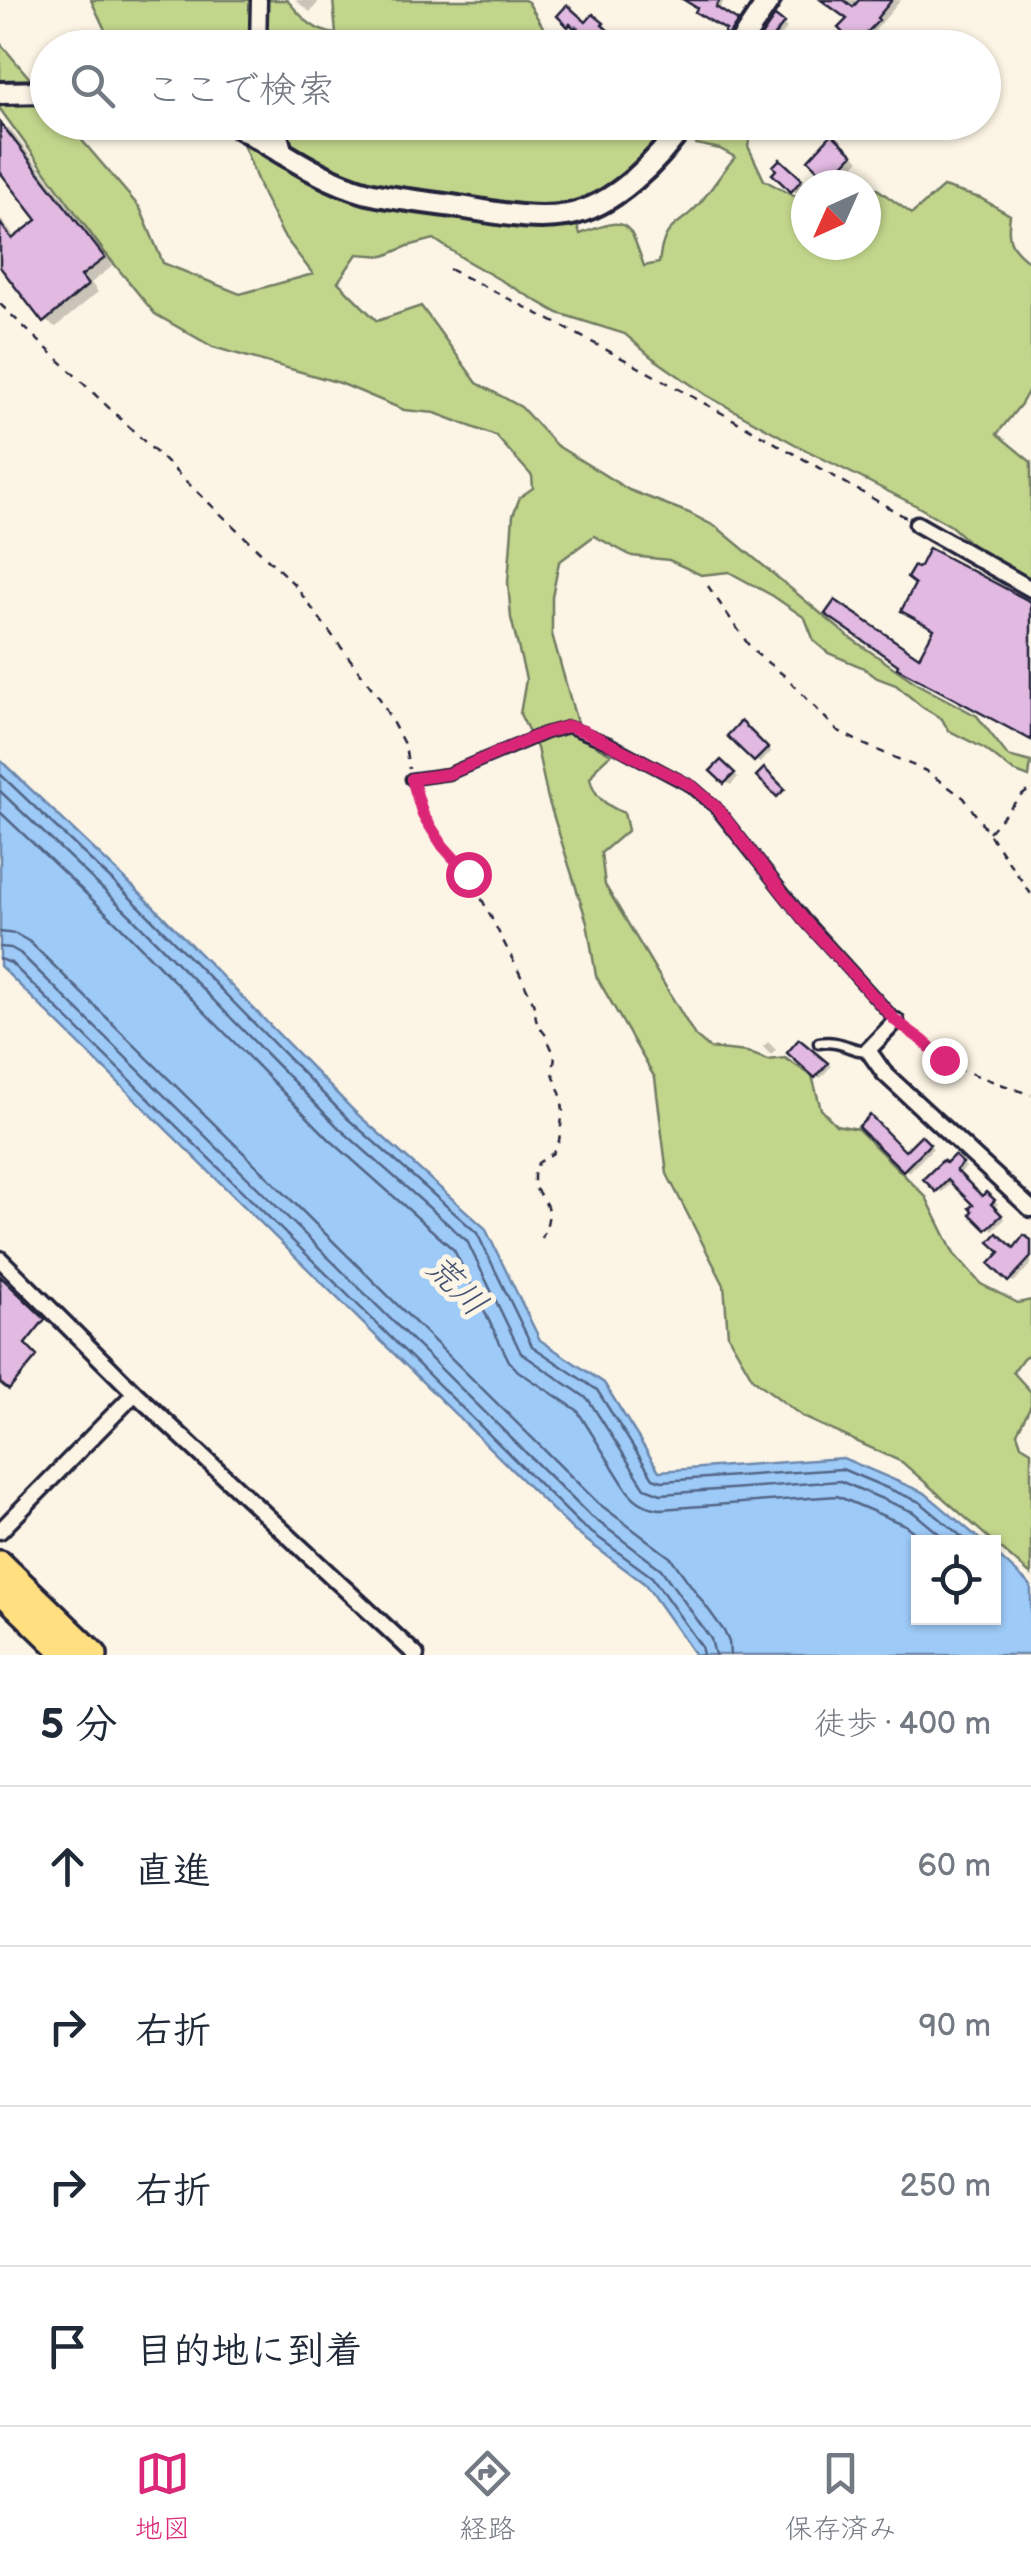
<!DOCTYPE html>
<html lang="ja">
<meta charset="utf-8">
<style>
body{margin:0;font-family:"Balsamiq Sans","Klee One",sans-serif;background:#f6f6f7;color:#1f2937}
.controls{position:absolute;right:30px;bottom:30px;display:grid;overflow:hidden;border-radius:0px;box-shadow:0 2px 8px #0004}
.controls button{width:90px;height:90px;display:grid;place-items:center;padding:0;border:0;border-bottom:2px solid #e0e1e3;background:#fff;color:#1f2937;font:50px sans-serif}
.compass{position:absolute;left:791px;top:170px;width:90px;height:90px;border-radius:50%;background:#fff;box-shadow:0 2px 8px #0004;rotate:225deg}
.stop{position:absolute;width:30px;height:30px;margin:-22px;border:8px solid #db2777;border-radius:50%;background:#fff}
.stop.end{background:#db2777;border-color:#fff;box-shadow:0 2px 10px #0008}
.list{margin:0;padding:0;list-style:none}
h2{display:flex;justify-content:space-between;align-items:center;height:130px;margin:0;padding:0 40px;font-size:42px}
h2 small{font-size:32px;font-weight:400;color:#747a83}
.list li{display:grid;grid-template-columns:65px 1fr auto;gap:30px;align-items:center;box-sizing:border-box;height:160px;padding:0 40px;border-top:2px solid #e0e1e3}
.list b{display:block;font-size:38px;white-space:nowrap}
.list em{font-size:32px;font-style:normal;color:#747a83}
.icon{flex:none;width:55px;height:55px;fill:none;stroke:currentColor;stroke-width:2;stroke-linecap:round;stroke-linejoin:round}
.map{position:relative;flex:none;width:1031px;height:1655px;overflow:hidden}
.search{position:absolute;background:#fff;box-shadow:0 2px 8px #0004;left:30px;right:30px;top:30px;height:110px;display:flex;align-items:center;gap:25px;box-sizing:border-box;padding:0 35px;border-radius:55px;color:#747a83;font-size:38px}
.sheet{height:770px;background:#fff}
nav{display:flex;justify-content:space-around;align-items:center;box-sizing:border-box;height:140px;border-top:2px solid #e0e1e3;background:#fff;font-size:28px;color:#747a83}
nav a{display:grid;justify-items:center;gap:5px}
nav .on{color:#db2777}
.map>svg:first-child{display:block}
.green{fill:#c1d58b;stroke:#727c63;stroke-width:2.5}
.water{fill:#9dcaf7;stroke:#6c87ac;stroke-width:2.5}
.shadow{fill:#0003}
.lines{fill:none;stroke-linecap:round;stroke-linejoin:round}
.shore{stroke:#536586;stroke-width:2.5}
.building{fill:#e1b9e1;stroke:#22223b;stroke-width:2.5}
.lane-casing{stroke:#22223b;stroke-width:15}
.street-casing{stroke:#22223b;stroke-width:21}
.secondary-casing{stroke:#22223b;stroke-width:28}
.highway-casing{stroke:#22223b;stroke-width:32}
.path{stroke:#22223b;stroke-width:2.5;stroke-dasharray:8 8;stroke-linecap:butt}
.lane{stroke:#fcf5e5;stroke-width:8}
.street{stroke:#fcf5e5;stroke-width:14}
.secondary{stroke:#fcf5e5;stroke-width:20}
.highway{stroke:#ffdf80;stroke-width:25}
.route{stroke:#db2777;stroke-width:12}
.labels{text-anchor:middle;stroke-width:10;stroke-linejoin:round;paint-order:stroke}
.water-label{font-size:35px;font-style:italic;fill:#475473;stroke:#fcf5e5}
</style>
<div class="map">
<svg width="1031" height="1655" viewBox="0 0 1031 1655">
<rect width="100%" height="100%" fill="#fcf5e5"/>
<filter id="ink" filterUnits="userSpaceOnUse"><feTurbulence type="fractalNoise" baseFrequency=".01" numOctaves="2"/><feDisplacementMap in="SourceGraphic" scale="20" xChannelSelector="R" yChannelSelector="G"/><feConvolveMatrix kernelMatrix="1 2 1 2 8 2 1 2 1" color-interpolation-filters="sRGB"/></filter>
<g filter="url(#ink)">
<path class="green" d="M 91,0 L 287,0 C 303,18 312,31 336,34 L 333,0 L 524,0 L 528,2 L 555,47 L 113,47 Z
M 0,43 L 47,99 L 48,122 L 67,123 L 140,208 L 163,263 L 240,294 L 313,274 L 283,235 L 263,195 L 235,123 L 665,123 L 671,133 L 666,145 L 574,218 L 580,234 C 628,216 628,219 644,266 L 659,263 C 664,220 677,230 699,204 C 712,189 722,172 735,157 L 720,149 L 696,144 L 691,131 L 696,123 L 741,123 L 751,132 L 748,146 L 764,180 L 794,196 L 806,193 L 806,245 L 866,245 L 866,185 L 826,185 L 848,168 L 912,214 L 943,187 L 980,198 L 1010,215 C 1006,241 1011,248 1031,263 L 1031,386 L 1021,404 L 997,434 L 1031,462 L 1031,581 L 982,554 L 951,526 L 915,505 L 800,447 L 706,395 L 650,356 L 625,334 L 558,313 L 467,261 L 434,239 L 408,246 L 385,256 L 357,254 L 338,282 L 377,321 L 421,306 L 477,383 L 521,407 L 556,445 L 629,490 L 689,513 L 718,528 L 849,637 L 919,685 L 977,716 L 1008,756 L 1031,762 L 1029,777 L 1013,771 L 985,749 L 948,730 L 942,719 L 922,707 L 896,685 L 877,678 L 862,667 L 828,653 L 814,641 L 805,618 L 773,596 L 729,572 L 701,575 L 669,560 L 632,556 L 594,536 L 559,562 L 552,597 L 552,634 L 581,737 L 611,754 L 597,767 L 590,778 C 594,797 607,806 624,813 L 628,830 L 601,853 L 605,885 L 695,1036 L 709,1048 L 747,1052 L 768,1060 L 785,1058 L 812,1076 L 821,1109 L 836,1125 L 858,1129 L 926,1197 L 954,1254 L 981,1284 L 1018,1303 L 1031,1300 L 1031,1353 L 1023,1358 L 1013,1372 L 1031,1392 L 1031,1405 L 1017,1433 L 1021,1445 L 1031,1451 L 1031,1575 L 902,1462 L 803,1417 L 753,1379 L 728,1335 L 724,1285 L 667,1174 L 655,1078 L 596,976 L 587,922 L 548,799 L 537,748 L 520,714 L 526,679 L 511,618 L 508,582 L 513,515 L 520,497 L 533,488 L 532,476 L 496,436 L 435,413 L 404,410 L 340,383 L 213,347 L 155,314 L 102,249 L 0,109 Z"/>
<path class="water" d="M 0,760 L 147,900 L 355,1112 L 485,1228 L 540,1340 L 604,1383 L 659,1471 L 843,1458 L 925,1493 L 983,1542 L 918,1542 L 918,1618 L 994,1618 L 994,1552 L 1031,1586 L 1031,1655 L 695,1655 L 645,1584 L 574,1531 L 0,966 Z"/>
<path class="shadow" d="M 295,0 L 315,0 L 318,3 L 310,12 Z
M 695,0 L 724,0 L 719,11 L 742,26 L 734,37 L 727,32 L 729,29 Z
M 821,0 L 901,0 L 862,46 L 842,28 L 851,18 Z
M 560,16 L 587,25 L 598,20 L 607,27 L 606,29 L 612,35 L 610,37 L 613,40 L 606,48 Z
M 780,22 L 787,28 L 773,46 L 763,39 Z
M 754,122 L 771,122 L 777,129 L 771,136 Z
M 0,124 L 10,129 L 114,265 L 91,283 L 98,292 L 56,327 L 45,321 L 0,263 L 0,218 L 16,239 L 40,220 L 3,172 L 0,175 Z
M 833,137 L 860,160 L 838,183 L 830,178 Z
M 786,165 L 806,183 L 797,193 L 792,190 Z
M 746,727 L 771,752 L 760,763 L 755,760 Z
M 726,766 L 738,777 L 731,785 L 726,782 Z
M 768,1042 L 776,1050 L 771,1055 L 763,1047 Z
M 804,1044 L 831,1066 L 821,1078 L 817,1076 Z
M 926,1141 L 933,1148 L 909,1172 L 905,1169 L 907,1153 Z
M 959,1160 L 966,1167 L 959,1174 L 984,1198 L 991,1198 L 998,1204 L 994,1208 L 1005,1219 L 993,1231 L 973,1214 L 977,1205 L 953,1181 L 942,1192 L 937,1190 L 947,1165 Z
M 1030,1239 L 1031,1264 L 1014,1282 L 1009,1280 L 1015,1251 Z
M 0,1279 L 45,1321 L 25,1346 L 37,1359 L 12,1388 L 0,1380 Z"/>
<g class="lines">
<path class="shore" d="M 0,774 L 140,907 L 348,1119 L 477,1233 L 532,1346 L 597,1390 L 653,1478 L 662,1481 L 842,1469 L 920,1502 L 968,1542
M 0,791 L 131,916 L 339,1128 L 467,1241 L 521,1353 L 588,1399 L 645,1488 L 661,1494 L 840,1481 L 913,1512 L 949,1542
M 0,812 L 121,927 L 329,1139 L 454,1250 L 509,1361 L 518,1371 L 577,1410 L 627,1490 C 636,1502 646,1508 661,1509 L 837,1496 L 905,1525 L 926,1542
M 0,932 L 16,934 L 30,942 L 598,1503 L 671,1558 L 724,1631 L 729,1642 L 730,1655
M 0,947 L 11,948 L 20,953 L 588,1514 L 661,1569 L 711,1639 L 715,1655
M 0,959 L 11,963 L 580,1524 L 652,1577 L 701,1646 L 703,1655"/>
</g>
<path class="building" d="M 684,0 L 720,0 L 716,7 L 738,21 L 728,36 L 724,33 L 726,30 L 695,12 L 697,8 Z
M 821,0 L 844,0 L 853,7 L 859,0 L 892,0 L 877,18 L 879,20 L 855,45 L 838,28 L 847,19 Z
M 567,5 L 586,22 L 593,14 L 604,23 L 602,25 L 609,31 L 607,33 L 610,36 L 600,47 L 576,27 L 575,29 L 570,24 L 568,27 L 557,16 Z
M 775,16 L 784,23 L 767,45 L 759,39 Z
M 0,122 L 105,258 L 81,276 L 88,285 L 43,323 L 0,267 L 0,223 L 12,239 L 37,220 L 0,172 Z
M 832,134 L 853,154 L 828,180 L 808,160 Z
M 780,159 L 802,179 L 791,192 L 772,174 L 776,170 L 773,166 Z
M 929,548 L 1031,602 L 1031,740 L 897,668 L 898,665 L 825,614 L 835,600 L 919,657 L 934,629 L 901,611 L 915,584 L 907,578 L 914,566 L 917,568 L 920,566 Z
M 741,721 L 768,748 L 754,762 L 727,736 Z
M 721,760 L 735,773 L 724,784 L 710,771 Z
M 764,768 L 785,789 L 777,797 L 756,776 Z
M 799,1039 L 828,1063 L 815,1078 L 787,1053 Z
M 870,1115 L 905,1151 L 921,1135 L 930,1144 L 903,1171 L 858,1127 Z
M 954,1155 L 963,1163 L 956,1170 L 982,1196 L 986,1192 L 995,1200 L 991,1204 L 1002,1215 L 986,1230 L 970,1214 L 972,1211 L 969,1208 L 973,1205 L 948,1180 L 936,1192 L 923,1179 L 943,1160 L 946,1163 Z
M 997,1233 L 1014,1248 L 1024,1235 L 1031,1240 L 1031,1257 L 1008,1282 L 989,1264 L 1000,1252 L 989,1242 Z
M 0,1276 L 45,1319 L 25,1344 L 37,1356 L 9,1390 L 0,1383 Z"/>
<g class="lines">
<defs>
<path id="lane" d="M 411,779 L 448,774 L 545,733 L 568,727 L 611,744 L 692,787 L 715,807 L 804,919 L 896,1021
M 819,1043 C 842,1039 853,1053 868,1050"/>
<path id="street" d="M 258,48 L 259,0
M 276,122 L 285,153
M 917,524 L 1031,589
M 896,1021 L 868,1050 L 884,1073 L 1031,1209
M 0,1259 L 135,1393 L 416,1655
M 0,1531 L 135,1393"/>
<path id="secondary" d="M 737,48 L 769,0
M 0,93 L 48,92
M 231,122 C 275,147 319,180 368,193 C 397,200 430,202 459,207 C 494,212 531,221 567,215 C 614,207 659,160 685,122"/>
<path id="highway" d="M 0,1564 L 94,1655
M 0,1589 L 68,1655"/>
</defs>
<use href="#lane" class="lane-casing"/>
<use href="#street" class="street-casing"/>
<use href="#secondary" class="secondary-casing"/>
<use href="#highway" class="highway-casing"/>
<path class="path" d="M 449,269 C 605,345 756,432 907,518
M 0,304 L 293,583 L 380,699 L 405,746 L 409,769
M 708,586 L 752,650 L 786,677 L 837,730 L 861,743 L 926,771 L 964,798 L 1031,894
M 415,791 L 423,815 L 443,846 L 469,874 L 517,968 L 533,1002 L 537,1024 L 545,1034 L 555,1056 L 553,1073 L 561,1096 L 563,1110 L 559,1141 L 553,1153 L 538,1163 L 534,1175 L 534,1187 C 551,1208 552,1213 542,1238
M 989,832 L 1019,798 L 1031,788
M 906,1027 L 956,1068 L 1031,1095"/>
<use href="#lane" class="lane"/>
<use href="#street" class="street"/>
<use href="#secondary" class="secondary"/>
<use href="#highway" class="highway"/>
</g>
</g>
<g class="lines" filter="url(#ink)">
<path class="route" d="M 468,874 L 443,846 L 423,815 L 412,779 L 448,774 L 544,733 L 568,726 L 586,732 L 692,786 L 716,807 L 804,920 L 896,1021 L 922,1040 L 944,1060"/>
</g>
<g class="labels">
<g class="water-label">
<text transform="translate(457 1285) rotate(45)" y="12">荒川</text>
</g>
</g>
</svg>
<div class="controls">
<button><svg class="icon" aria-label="locate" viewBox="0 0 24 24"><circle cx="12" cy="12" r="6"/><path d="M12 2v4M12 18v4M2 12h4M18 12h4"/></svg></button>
</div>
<svg class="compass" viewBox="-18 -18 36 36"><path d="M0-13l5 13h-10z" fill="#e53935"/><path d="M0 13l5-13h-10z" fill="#747a83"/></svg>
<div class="stop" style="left:468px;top:874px"></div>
<div class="stop end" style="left:944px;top:1060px"></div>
<div class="search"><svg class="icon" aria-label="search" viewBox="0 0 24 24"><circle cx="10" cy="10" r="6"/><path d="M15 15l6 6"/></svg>ここで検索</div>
</div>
<section class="sheet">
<h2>5 分<small>徒歩 · 400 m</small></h2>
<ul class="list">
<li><svg class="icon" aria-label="ahead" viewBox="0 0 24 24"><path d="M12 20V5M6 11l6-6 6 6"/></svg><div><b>直進</b></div><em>60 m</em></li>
<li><svg class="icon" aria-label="right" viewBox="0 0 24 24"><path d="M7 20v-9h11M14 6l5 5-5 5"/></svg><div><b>右折</b></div><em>90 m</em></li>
<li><svg class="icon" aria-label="right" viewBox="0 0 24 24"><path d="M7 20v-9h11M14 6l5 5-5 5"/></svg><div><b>右折</b></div><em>250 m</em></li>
<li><svg class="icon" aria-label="arrive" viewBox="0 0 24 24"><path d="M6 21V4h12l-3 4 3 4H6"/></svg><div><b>目的地に到着</b></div></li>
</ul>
</section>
<nav>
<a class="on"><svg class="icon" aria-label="map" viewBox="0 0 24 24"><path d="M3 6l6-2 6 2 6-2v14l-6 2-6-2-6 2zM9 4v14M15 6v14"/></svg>地図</a>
<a><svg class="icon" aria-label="directions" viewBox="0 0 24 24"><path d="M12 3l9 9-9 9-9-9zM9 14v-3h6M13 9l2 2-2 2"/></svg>経路</a>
<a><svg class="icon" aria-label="saved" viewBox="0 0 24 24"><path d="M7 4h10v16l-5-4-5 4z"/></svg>保存済み</a>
</nav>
